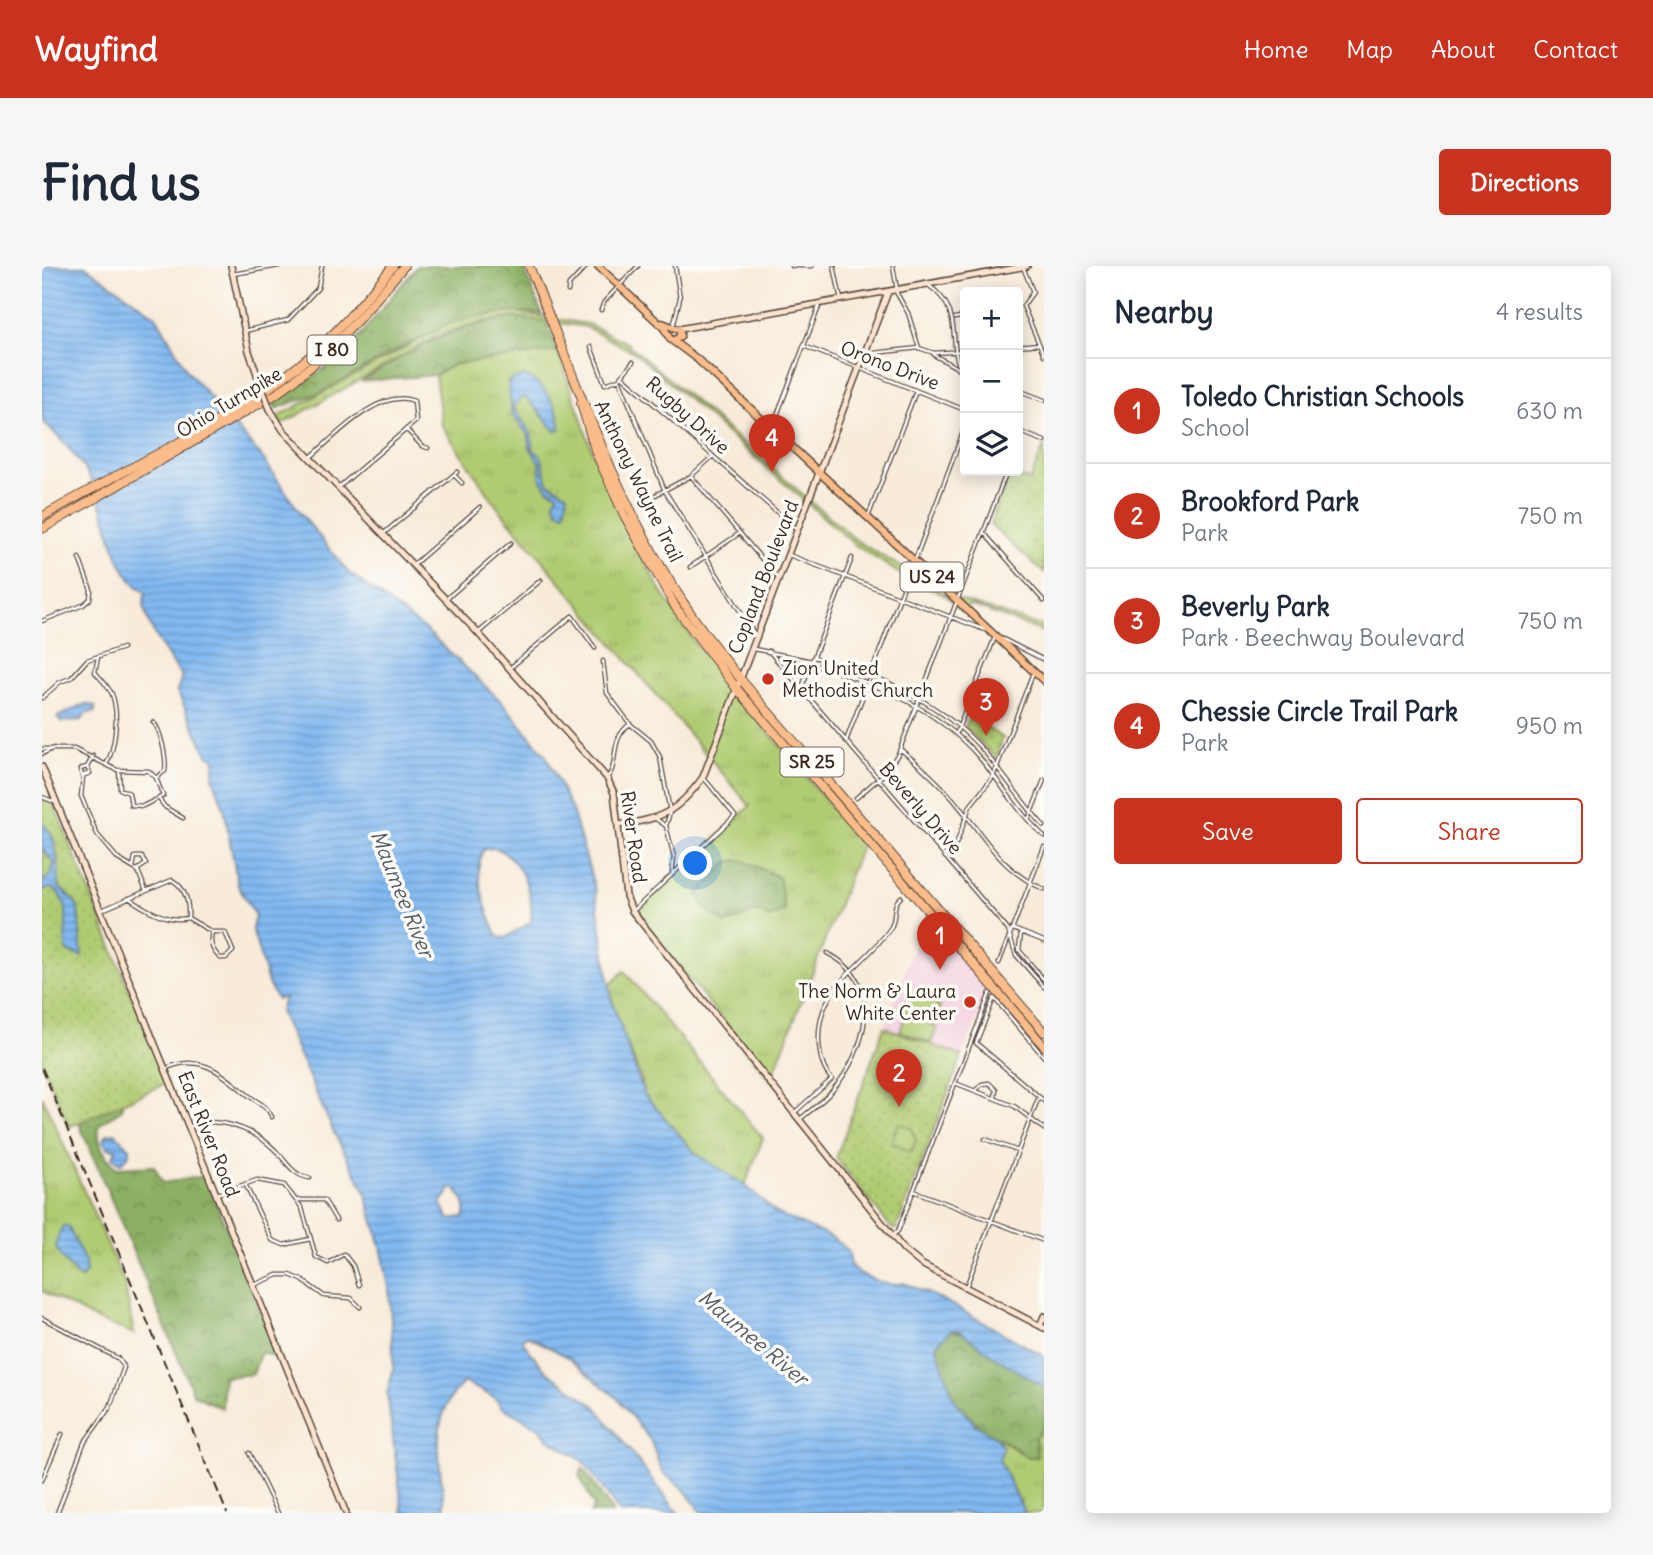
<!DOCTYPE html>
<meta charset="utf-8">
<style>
body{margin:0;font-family:Delius,sans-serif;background:#f6f6f7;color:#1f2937}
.controls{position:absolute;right:21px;top:21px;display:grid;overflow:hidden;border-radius:7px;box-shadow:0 4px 18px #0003}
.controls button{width:63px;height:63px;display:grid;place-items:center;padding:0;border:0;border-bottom:2px solid #e0e1e3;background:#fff;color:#1f2937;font:35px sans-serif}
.you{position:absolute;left:654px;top:598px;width:24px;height:24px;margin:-18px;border:5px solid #fff;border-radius:50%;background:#1a73e8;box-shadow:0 0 0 10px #1a73e833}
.badge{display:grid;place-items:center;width:46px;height:46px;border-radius:50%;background:#c8321e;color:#fff;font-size:23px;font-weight:700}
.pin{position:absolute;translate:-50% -58px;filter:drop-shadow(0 2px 4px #0008)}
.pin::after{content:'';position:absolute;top:37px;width:24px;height:21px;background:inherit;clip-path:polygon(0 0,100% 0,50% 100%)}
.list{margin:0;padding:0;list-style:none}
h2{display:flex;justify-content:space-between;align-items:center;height:91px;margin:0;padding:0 28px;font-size:30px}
h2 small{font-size:23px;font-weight:400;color:#747a83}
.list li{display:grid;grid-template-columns:46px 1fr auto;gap:21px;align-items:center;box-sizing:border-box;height:105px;padding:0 28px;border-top:2px solid #e0e1e3}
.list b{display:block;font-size:26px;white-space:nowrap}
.list p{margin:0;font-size:23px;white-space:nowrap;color:#747a83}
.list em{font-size:23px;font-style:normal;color:#747a83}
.actions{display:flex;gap:14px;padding:21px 28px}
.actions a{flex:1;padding:16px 0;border:2px solid #c8321e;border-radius:7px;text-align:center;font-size:24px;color:#c8321e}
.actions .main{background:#c8321e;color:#fff}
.icon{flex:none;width:38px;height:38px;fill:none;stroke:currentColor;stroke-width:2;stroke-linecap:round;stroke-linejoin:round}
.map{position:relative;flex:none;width:1002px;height:1247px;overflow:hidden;border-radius:7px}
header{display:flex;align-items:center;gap:42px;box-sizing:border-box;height:98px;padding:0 35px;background:#c8321e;color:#fff}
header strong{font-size:33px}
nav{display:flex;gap:38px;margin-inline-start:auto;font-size:24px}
.intro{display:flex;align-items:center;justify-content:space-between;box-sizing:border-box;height:168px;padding:0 42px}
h1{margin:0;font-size:49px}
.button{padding:18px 32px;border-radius:7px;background:#c8321e;color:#fff;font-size:24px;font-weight:700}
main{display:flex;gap:42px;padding:0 42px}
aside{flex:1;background:#fff;border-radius:7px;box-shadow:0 4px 18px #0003}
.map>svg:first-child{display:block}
.built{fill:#f4cfde}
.grass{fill:url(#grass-tufts);stroke:#767b48;stroke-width:2}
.forest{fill:url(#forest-crowns);stroke:#646d41;stroke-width:2}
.park{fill:url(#park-dots);stroke:#767b48;stroke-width:2}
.garden{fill:#b0cc72;stroke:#767b48;stroke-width:2}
.water{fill:url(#water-rules);stroke:#5e7288;stroke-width:2;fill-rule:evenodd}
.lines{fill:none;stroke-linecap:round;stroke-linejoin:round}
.street-casing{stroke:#57473a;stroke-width:5}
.secondary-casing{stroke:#57473a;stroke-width:8}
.primary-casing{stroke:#57473a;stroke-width:9}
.highway-casing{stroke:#57473a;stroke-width:10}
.street{stroke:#fff;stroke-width:2.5}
.secondary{stroke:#fde4d0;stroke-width:5}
.primary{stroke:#f9bc8a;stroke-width:6}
.highway{stroke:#f9bc8a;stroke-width:8}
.rail{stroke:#3b2a1e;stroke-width:2;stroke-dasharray:10 5;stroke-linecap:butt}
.secondary-bridge-casing{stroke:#57473a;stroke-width:8;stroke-linecap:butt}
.secondary-bridge{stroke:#fde4d0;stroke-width:5}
.poi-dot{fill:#c8321e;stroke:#fdfcf7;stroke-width:2.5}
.labels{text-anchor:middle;stroke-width:7;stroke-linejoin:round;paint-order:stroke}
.shield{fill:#fdfcf7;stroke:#75695f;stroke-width:2}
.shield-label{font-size:18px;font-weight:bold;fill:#3b2a1e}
.street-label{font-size:19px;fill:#3b2a1e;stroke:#fdfcf7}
.poi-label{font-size:19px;fill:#3b2a1e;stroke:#fdfcf7;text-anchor:start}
.water-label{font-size:21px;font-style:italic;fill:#545c68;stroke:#fdfcf7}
</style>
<header>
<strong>Wayfind</strong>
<nav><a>Home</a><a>Map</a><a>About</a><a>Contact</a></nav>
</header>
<div class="intro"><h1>Find us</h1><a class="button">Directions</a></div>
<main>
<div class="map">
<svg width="1002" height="1247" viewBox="0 0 1002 1247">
<defs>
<pattern id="grass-tufts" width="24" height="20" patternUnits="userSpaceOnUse" patternTransform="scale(1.75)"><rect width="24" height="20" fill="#b0cc72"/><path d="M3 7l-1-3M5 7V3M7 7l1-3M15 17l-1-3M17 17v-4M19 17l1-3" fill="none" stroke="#98af62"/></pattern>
<pattern id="forest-crowns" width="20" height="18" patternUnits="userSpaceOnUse" patternTransform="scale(1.75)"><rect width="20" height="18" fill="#8cb064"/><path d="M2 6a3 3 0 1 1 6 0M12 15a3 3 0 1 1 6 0" fill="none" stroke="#748f52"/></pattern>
<pattern id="park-dots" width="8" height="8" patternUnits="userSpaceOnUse" patternTransform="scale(1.75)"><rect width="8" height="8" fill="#b0cc72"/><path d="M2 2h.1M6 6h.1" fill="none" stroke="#98af62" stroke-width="1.8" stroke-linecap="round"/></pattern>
<pattern id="water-rules" width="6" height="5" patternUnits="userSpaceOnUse" patternTransform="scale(1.75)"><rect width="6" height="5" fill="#82b9f1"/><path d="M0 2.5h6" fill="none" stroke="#6c97c3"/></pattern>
</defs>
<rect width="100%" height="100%" fill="#fdfcf7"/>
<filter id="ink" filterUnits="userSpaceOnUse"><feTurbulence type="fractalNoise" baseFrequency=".0143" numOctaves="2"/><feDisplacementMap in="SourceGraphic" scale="14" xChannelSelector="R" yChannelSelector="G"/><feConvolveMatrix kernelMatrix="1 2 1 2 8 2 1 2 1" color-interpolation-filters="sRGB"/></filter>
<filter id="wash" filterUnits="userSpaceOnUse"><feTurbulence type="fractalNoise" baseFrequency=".00686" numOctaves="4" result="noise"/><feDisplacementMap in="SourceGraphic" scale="28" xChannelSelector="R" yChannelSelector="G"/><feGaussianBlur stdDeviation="1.57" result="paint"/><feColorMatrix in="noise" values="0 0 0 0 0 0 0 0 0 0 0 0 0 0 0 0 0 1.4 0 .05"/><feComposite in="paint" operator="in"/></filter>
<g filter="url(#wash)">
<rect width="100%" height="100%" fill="#f8ebda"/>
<path class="built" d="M 884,648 L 948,722 L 920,790 L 842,761 Z"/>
<path class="grass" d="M 516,85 L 552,190 L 592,277 L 618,323 L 654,379 L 820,578 L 729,814 L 594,647 L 708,540 L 456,242 L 400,160 L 393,109 L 413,98 Z
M 582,705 L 721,872 L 703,919 L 654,888 L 609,839 L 602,828 L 599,812 L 574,750 L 567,720 Z
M 0,830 L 82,1016 L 92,1068 L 51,1052 L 0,1025 Z
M 1002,1161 L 1002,1247 L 983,1247 L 957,1194 L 961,1182 L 955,1171 L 984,1191 L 995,1190 L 993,1172 Z"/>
<path class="forest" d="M 375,0 L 481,0 L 500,48 C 420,35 351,88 285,123 C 269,132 251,135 234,143 L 231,137 L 278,106 L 310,79 Z
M 473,51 L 504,55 L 516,85 L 413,98 L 393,109 L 319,115 C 376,80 406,62 473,51 Z
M 699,594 L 737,611 L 743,645 L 727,652 L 715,645 L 684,658 L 663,642 L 656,628 L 686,596 Z
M 0,695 L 79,818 L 80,843 L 57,859 C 55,877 61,890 75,902 L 112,900 L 121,917 L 163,910 L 238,1093 L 219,1086 L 211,1108 L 182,1111 L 180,1142 L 152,1129 L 0,770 Z
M 910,1064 L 924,1068 L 951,1090 L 1002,1121 L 1002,1161 L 993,1172 L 995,1191 L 984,1191 L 971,1180 L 942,1165 L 913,1136 L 895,1088 L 898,1074 Z
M 541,1202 L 571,1247 L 548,1247 L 552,1240 L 537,1209 Z"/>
<path class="park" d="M 473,46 L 546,58 L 585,77 L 815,275 L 909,331 L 1002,361 L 1002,366 L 931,340 L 916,342 L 904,330 L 860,309 L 813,279 L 592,86 L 544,61 L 473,51 L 434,57 L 397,69 L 240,158 L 235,151 L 406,58 L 432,51 Z
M 1002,179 L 1002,307 L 948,259 L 968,207 L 988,215 Z
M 927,451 L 961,472 L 954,492 L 923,461 Z
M 0,533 L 12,538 L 125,817 L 27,861 L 0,798 Z
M 842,761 L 920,790 L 854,963 L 850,963 L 794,892 Z"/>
<path class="garden" d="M 875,722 L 881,722 L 898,742 L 894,751 L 880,754 L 895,761 L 889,777 L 858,765 L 864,749 L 855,745 Z
M 857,857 L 870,862 L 874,875 L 869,886 L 849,876 Z"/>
<path class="water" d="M 0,0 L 43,0 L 114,50 L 146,106 L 220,191 L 259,248 L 306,306 L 385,365 L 462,438 L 504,490 L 530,544 L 553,623 L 570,736 L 602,828 L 654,888 L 703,919 L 734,947 L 791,972 L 807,986 L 808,999 C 819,1011 846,1022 862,1017 L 901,1034 L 1002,1090 L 1002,1121 L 951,1090 L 917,1064 L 910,1064 L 894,1079 L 913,1136 L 934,1159 L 954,1171 L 961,1182 L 957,1194 L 983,1247 L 660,1247 L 641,1222 L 620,1206 L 609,1175 L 574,1131 L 524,1090 L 486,1070 L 483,1070 L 481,1076 L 502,1103 L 554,1141 L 636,1247 L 578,1247 L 542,1196 L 505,1172 L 499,1163 L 460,1141 L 452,1131 L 422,1116 C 383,1152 400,1201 403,1247 L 361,1247 L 345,1128 L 351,1105 L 351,1086 L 347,1022 L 339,980 L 323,925 L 292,867 L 238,746 L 242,732 L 235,733 L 227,720 L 210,663 L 213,649 L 196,620 L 182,543 L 171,511 L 173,493 L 165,488 L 135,425 L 140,410 C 127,392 94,349 104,327 C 70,306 68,252 51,217 C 38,192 19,174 0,154 ZM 453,582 C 480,592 492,629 489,656 L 463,672 L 456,671 C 446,650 428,604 442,583 ZM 411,921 C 418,927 427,941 422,951 L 407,953 L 399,937 Z
M 481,110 C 501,115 519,143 518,163 L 514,165 L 484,131 L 479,132 L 471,141 L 489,167 L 491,183 L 499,190 L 506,217 L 526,228 L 523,247 L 516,245 L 512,236 L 516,228 L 506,223 L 499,213 L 498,198 L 487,180 L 487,170 L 470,148 L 466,116 Z
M 43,438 L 53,440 L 53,446 L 45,447 L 39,454 L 20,456 L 15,451 Z
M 0,557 C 18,570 15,602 17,621 L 33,636 L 36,643 L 40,691 L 25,685 C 18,662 35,643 11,622 L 0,624 L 0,616 L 9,609 L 12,596 L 0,583 Z
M 73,867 L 88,882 L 86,891 L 79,897 L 71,892 L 74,883 L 66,882 L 61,875 L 65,869 Z
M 21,960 L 26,960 L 43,996 L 44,1006 L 40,1012 L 35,1010 C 18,989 6,985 21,960 Z"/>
</g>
<g filter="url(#ink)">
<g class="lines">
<defs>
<path id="street" d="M 750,0 L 770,0
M 792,0 L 799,34
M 851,0 L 855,24
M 191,8 L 237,0
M 886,19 C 926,46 902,82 923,111
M 853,24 L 866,47 L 877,82
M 526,25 L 527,19 L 545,0
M 981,40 L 1002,89
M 981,40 L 991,26 L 981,1
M 559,44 L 562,36 L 596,0
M 913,52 L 923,50
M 631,61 L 638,32 L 633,0
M 203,65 L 246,54 L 276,22 L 280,0
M 762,80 L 923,144
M 976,80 L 997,78
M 549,81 L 563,118 L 577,113 L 591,96
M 823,88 L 877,82 L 892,87 L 923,85
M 892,89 L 917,103
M 580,110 L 753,262
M 577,113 L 623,225 L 713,369
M 976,124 L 1002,134
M 730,162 L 778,38
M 364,163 L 380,180 L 386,182
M 976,165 L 1002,175
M 976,176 L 980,166
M 270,190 C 293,170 338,121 372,135 L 374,155 L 297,221
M 412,209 L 420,217
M 649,210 L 735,311
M 606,233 L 649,210 L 671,190
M 826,251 L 874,125
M 942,267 L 1002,335
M 341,268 L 415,206
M 747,289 L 943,364
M 873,294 L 923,161
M 371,299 L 438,241
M 648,301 L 698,267
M 404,333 L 469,277
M 0,355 L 41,339 L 48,333 L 49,324 L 37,292
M 436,367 L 499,314
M 961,373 L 1002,394
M 712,383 L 770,395
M 727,385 L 966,664 L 974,689 L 1002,721
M 56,391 L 53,406 C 59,413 66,420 70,428 C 77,447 74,481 64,499
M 772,391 C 835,408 896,434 941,484 C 962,508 979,536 1002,560
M 561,395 L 565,427 L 588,458 L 609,475 L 618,491 L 628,546 L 624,560 L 632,591 L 630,609
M 769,398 C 832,416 892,440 937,491 C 959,517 976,547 1002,570
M 468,402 L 530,350 L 553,382
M 759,424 L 810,292
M 0,432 L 18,416 L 29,412 L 45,394 L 81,382
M 111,456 C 119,463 125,494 123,505 L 115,511
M 914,468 L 953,371
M 804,475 L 864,315
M 0,483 L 32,483 L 75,504 L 107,505 L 114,512 L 121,530 L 101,540 L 89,539 L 87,527 L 78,523 L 77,505
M 858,483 C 882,502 905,524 924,549 C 946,578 966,609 1002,623
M 0,488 L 12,482
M 45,501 L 38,503 L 40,510 L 48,507 L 45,501 L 51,490
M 41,511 L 39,530 L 55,568 L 76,593 L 96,605 L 104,625
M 565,512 C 578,498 566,474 588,458
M 0,531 L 13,536
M 814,532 L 843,507 L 856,488 L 965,205
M 117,533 L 123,541 L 141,552
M 614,553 L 624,560
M 986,554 L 1002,514
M 903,591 L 915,576 L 928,540 L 951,511 L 991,407
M 91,601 L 93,591 L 100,591 L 104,598 L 95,604
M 87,632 C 102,643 127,657 146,652 L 170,666 C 167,677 170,684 178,692 L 184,692 L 191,685 L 183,666 L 170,666
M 60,644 L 130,614 C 144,622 147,636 146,651
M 592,644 L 693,550 L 661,511
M 971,663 L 1002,675
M 979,666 L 977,684 L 1002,714
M 957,697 L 1002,581
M 1002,791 L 952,732 L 934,777 L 1002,835
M 123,803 C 158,786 180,808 206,829 C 217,838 224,838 230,851
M 790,813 C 781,805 778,790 777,778 C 774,717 821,704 849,661 C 855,651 849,639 859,631
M 913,817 L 972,840 L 1002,863
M 934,824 L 940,818 L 947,817 L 954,824 L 953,831
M 752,847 L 790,813
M 757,854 C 768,845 780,836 790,825 C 825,784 844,716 785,687
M 147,861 C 174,848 214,864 234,885 C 245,896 251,910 268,912
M 943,873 L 976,885
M 203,918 L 230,974 L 242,979 L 268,973
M 872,925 L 1002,975
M 175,928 L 215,914 L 242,919 L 260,942 L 274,991 L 286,997 L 302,988 L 311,1000 L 317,1019
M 256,934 L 282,934 L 294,954
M 851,969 L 856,965 L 948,727
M 212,1019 L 236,1009 L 248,1009 L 260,1014 L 282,1030 L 309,1032 L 318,1041
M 924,1021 L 996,833
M 0,1052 L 77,1093 L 82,1101 L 68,1141 L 42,1177 L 15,1247
M 207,1187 L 236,1247
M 0,1214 L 20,1168"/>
<path id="secondary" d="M 189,0 L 207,85 L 218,117
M 637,63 L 985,0
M 228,143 L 241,164 L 436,367 L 565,512 L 572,527 L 584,630 L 590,645 L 862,984 L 879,998 L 1002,1062
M 0,501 L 304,1247
M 576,559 C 618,554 636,546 661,511 L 846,26
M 998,1060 L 1002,1050"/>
<path id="primary" d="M 556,0 L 622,62 L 628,73 L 655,93 L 1002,415
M 620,57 L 638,64 L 638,71 L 632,74"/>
<path id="highway" d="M 487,0 C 534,113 573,234 641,336 C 682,398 733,453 781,509 C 855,595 928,680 1002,766
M 539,137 L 554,187 L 582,249 L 634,342 L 695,423 L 1002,780
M 0,251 C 84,201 178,162 255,101 C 291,72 321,36 351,0
M 0,263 L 234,128 C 285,92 322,48 362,0"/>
</defs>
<use href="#street" class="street-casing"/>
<use href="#secondary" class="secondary-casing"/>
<use href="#primary" class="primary-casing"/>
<use href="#highway" class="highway-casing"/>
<use href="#street" class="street"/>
<use href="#secondary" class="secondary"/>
<use href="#primary" class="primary"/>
<use href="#highway" class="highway"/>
<path class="rail" d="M 0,802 L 185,1247"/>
<defs>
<path id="secondary-bridge" d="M 218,117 L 228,143"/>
</defs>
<use href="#secondary-bridge" class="secondary-bridge-casing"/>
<use href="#secondary-bridge" class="secondary-bridge"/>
</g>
</g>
<g class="poi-dot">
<circle cx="726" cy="413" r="7"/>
<circle cx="928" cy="736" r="7"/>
</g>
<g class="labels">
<g class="shield">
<rect x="265.5" y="69.5" width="49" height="29" rx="5"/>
<rect x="858.5" y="296.5" width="63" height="29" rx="5"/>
<rect x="738.5" y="481.5" width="63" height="29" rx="5"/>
</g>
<g class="shield-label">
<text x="290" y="90">I 80</text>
<text x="890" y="317">US 24</text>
<text x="770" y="502">SR 25</text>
</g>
<g class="street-label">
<text transform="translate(848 99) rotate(21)" y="7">Orono Drive</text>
<text transform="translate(187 136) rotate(-31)" y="7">Ohio Turnpike</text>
<text transform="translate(646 149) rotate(42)" y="7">Rugby Drive</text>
<text transform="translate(597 215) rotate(64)" y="7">Anthony Wayne Trail</text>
<text transform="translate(721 311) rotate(-69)" y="7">Copland Boulevard</text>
<text transform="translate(879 542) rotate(49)" y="7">Beverly Drive</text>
<text transform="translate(592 571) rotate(82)" y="7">River Road</text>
<text transform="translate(167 868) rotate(68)" y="7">East River Road</text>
</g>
<g class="poi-label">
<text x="740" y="409">Zion United<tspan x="740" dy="22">Methodist Church</tspan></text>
<text x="914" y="732" text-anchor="end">The Norm &amp; Laura<tspan x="914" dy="22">White Center</tspan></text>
</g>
<g class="water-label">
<text transform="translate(360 628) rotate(68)" y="7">Maumee River</text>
<text transform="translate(711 1072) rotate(40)" y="7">Maumee River</text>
</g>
</g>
</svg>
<div class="controls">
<button>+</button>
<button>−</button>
<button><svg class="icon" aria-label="layers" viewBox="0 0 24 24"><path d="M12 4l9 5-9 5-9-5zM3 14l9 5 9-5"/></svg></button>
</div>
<div class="you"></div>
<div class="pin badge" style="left:898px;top:704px">1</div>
<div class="pin badge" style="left:857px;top:841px">2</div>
<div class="pin badge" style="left:944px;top:470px">3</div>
<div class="pin badge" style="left:730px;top:206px">4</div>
</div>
<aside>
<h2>Nearby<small>4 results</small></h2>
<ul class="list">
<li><span class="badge">1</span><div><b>Toledo Christian Schools</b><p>School</p></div><em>630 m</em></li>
<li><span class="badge">2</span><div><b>Brookford Park</b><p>Park</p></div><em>750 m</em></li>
<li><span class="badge">3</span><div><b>Beverly Park</b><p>Park · Beechway Boulevard</p></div><em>750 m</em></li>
<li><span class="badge">4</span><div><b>Chessie Circle Trail Park</b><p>Park</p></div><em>950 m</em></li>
</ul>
<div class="actions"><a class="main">Save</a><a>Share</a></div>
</aside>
</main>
